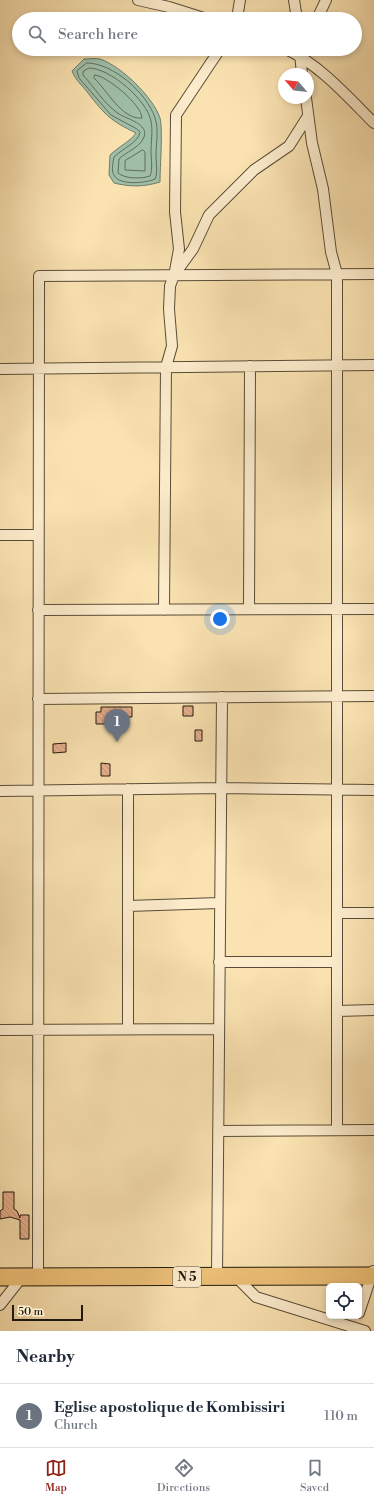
<!DOCTYPE html>
<style>
body{margin:0;font-family:"Libre Bodoni",serif;background:#f6f6f7;color:#1f2937}
.controls{position:absolute;right:12px;bottom:12px;display:grid;overflow:hidden;border-radius:6px;box-shadow:0 2px 6px #0003}
.controls button{width:36px;height:36px;display:grid;place-items:center;padding:0;border:0;border-bottom:1px solid #e0e1e3;background:#fff;color:#1f2937;font:20px sans-serif}
.compass{position:absolute;left:278px;top:68px;width:36px;height:36px;border-radius:50%;background:#fff;box-shadow:0 2px 6px #0003;rotate:298deg}
.scale{position:absolute;left:12px;bottom:10px;width:71px;box-sizing:border-box;padding-left:4px;border:2px solid #231a0f;border-top:0;font-size:11px;line-height:14px;white-space:nowrap;color:#231a0f;-webkit-text-stroke:3px #fceccc;paint-order:stroke}
.you{position:absolute;left:220px;top:619px;width:14px;height:14px;margin:-10px;border:3px solid #fff;border-radius:50%;background:#1a73e8;box-shadow:0 0 0 6px #1a73e833}
.badge{display:grid;place-items:center;width:26px;height:26px;border-radius:50%;background:#8f2418;color:#fff;font-size:13px;font-weight:700}
.pin{position:absolute;translate:-50% -33px;filter:drop-shadow(0 1px 2px #0008)}
.pin::after{content:'';position:absolute;top:21px;width:14px;height:12px;background:inherit;clip-path:polygon(0 0,100% 0,50% 100%)}
.list{margin:0;padding:0;list-style:none}
h2{display:flex;justify-content:space-between;align-items:center;height:52px;margin:0;padding:0 16px;font-size:17px}
h2 small{font-size:13px;font-weight:400;color:#747a83}
.list li{display:grid;grid-template-columns:26px 1fr auto;gap:12px;align-items:center;box-sizing:border-box;height:64px;padding:0 16px;border-top:1px solid #e0e1e3}
.list b{display:block;font-size:15px;white-space:nowrap}
.list p{margin:0;font-size:13px;white-space:nowrap;color:#747a83}
.list em{font-size:13px;font-style:normal;color:#747a83}
.icon{flex:none;width:22px;height:22px;fill:none;stroke:currentColor;stroke-width:2;stroke-linecap:round;stroke-linejoin:round}
.map{position:relative;flex:none;width:374px;height:1331px;overflow:hidden}
.search{position:absolute;background:#fff;box-shadow:0 2px 6px #0003;left:12px;right:12px;top:12px;height:44px;display:flex;align-items:center;gap:10px;box-sizing:border-box;padding:0 14px;border-radius:22px;color:#747a83;font-size:15px}
.sheet{height:116px;background:#fff}
nav{display:flex;justify-content:space-around;align-items:center;box-sizing:border-box;height:56px;border-top:1px solid #e0e1e3;background:#fff;font-size:11px;color:#747a83}
nav a{display:grid;justify-items:center;gap:2px}
nav .on{color:#8f2418}
.map>svg:first-child{display:block}
.water{fill:#9fbea8;stroke:#6d7c6b}
.lines{fill:none;stroke-linecap:round;stroke-linejoin:round}
.shore{stroke:#616c5c;stroke-width:1}
.building{fill:url(#building-back-hatch);stroke:#231a0f}
.minor-casing{stroke:#594c38;stroke-width:12}
.trunk-casing{stroke:#231a0f;stroke-width:19}
.minor{stroke:#fceccc;stroke-width:10}
.trunk{stroke:#edc178;stroke-width:17}
.labels{text-anchor:middle;stroke-width:3;stroke-linejoin:round;paint-order:stroke}
.shield{fill:#fceccc;stroke:#645948;stroke-width:1}
.shield-label{font-size:12px;font-weight:bold;fill:#231a0f}
</style>
<div class="map">
<svg width="374" height="1331" viewBox="0 0 374 1331">
<defs>
<pattern id="building-back-hatch" width="6" height="6" patternUnits="userSpaceOnUse"><rect width="6" height="6" fill="#e9b290"/><path d="M-1 5l2 2M0 0l6 6M5-1l2 2" fill="none" stroke="#c8987b"/></pattern>
</defs>
<rect width="100%" height="100%" fill="#fae2b1"/>
<filter id="stains"><feTurbulence type="fractalNoise" baseFrequency=".005" numOctaves="4"/><feColorMatrix values="0 0 0 0 .2 0 0 0 0 .09 0 0 0 0 .02 0 0 0 .5 -.17"/></filter>
<radialGradient id="worn" r=".72"><stop offset=".6" stop-color="#630" stop-opacity="0"/><stop offset="1" stop-color="#630" stop-opacity=".3"/></radialGradient>
<path class="water" d="M 84,59 C 89,59 95,58 100,59 C 121,66 153,97 160,118 C 163,130 160,167 160,182 C 144,187 130,187 114,183 L 109,175 L 110,155 C 117,148 132,140 136,133 C 111,121 105,115 88,93 C 82,85 76,81 72,71 Z"/>
<g class="lines">
<path class="shore" d="M 87,63 C 113,63 147,93 155,118 C 159,129 156,144 156,155 C 156,163 158,173 155,179 C 146,183 119,186 114,175 C 111,171 113,162 114,157 C 122,149 139,142 140,132 L 137,129 L 111,115 L 79,78 L 77,71 Z
M 89,68 C 110,68 147,100 151,121 C 153,130 151,142 151,152 C 151,159 153,169 150,176 C 142,179 125,179 118,173 L 119,159 C 127,151 140,148 144,137 C 149,124 127,119 119,114 C 104,104 95,88 83,75 L 83,72 Z
M 95,75 C 107,76 142,105 142,118 C 122,120 107,90 94,78 Z
M 143,150 L 145,152 L 145,171 L 125,170 L 125,161 Z"/>
</g>
<path class="building" d="M 183,706 L 193,706 L 193,716 L 183,716 Z
M 101,707 L 132,707 L 132,717 L 109,717 L 109,724 L 96,724 L 96,712 L 101,712 Z
M 195,730 L 202,730 L 202,741 L 195,741 Z
M 53,744 L 66,743 L 66,752 L 53,753 Z
M 101,763 L 110,764 L 110,776 L 101,776 Z
M 3,1192 L 14,1192 L 14,1209 L 17,1211 L 20,1218 L 20,1215 L 29,1215 L 29,1239 L 20,1239 L 20,1220 L 10,1217 L 0,1219 L 0,1211 L 3,1209 Z"/>
<g class="lines">
<defs>
<path id="minor" d="M 138,0 L 169,7 L 207,19
M 294,0 L 297,19
M 237,19 L 240,0
M 317,19 L 326,0
M 286,49 C 320,65 347,96 374,123
M 300,53 L 302,74
M 306,98 L 312,143 L 323,189 L 331,252 L 337,274 L 337,1130
M 175,271 L 179,249 L 175,212 L 176,115 L 220,49
M 0,369 L 374,365
M 0,535 L 38,535
M 249,609 L 250,366
M 38,610 L 374,609
M 164,610 L 166,367 L 172,346 L 169,309 L 170,286 L 174,275 L 193,249 L 209,215 L 254,170 L 289,146 L 308,116
M 38,699 L 374,696
M 0,791 L 220,788 L 374,790
M 128,906 L 219,903
M 337,913 L 374,913
M 219,962 L 337,962
M 337,1011 L 374,1010
M 128,1029 L 128,789
M 0,1030 L 218,1029
M 218,1131 L 374,1130
M 235,1276 L 256,1297 L 365,1331
M 38,1277 L 39,276 L 374,274
M 217,1277 L 222,697
M 0,1305 L 22,1277
M 359,1313 L 373,1271"/>
<path id="trunk" d="M 0,1277 L 374,1276"/>
</defs>
<use href="#minor" class="minor-casing"/>
<use href="#trunk" class="trunk-casing"/>
<use href="#minor" class="minor"/>
<use href="#trunk" class="trunk"/>
</g>
<g class="labels">
<rect class="shield" x="173" y="1267" width="28" height="20" rx="3"/>
<g class="shield-label">
<text x="187" y="1281">N 5</text>
</g>
</g>
<rect width="100%" height="100%" filter="url(#stains)"/>
<rect width="100%" height="100%" fill="url(#worn)"/>
</svg>
<div class="controls">
<button><svg class="icon" aria-label="locate" viewBox="0 0 24 24"><circle cx="12" cy="12" r="6"/><path d="M12 2v4M12 18v4M2 12h4M18 12h4"/></svg></button>
</div>
<svg class="compass" viewBox="-18 -18 36 36"><path d="M0-13l5 13h-10z" fill="#e53935"/><path d="M0 13l5-13h-10z" fill="#747a83"/></svg>
<div class="scale">50 m</div>
<div class="you"></div>
<div class="pin badge" style="left:117px;top:742px;background:#6b7280">1</div>
<div class="search"><svg class="icon" aria-label="search" viewBox="0 0 24 24"><circle cx="10" cy="10" r="6"/><path d="M15 15l6 6"/></svg>Search here</div>
</div>
<section class="sheet">
<h2>Nearby<small></small></h2>
<ul class="list">
<li><span class="badge" style="background:#6b7280">1</span><div><b>Eglise apostolique de Kombissiri</b><p>Church</p></div><em>110 m</em></li>
</ul>
</section>
<nav>
<a class="on"><svg class="icon" aria-label="map" viewBox="0 0 24 24"><path d="M3 6l6-2 6 2 6-2v14l-6 2-6-2-6 2zM9 4v14M15 6v14"/></svg>Map</a>
<a><svg class="icon" aria-label="directions" viewBox="0 0 24 24"><path d="M12 3l9 9-9 9-9-9zM9 14v-3h6M13 9l2 2-2 2"/></svg>Directions</a>
<a><svg class="icon" aria-label="saved" viewBox="0 0 24 24"><path d="M7 4h10v16l-5-4-5 4z"/></svg>Saved</a>
</nav>
